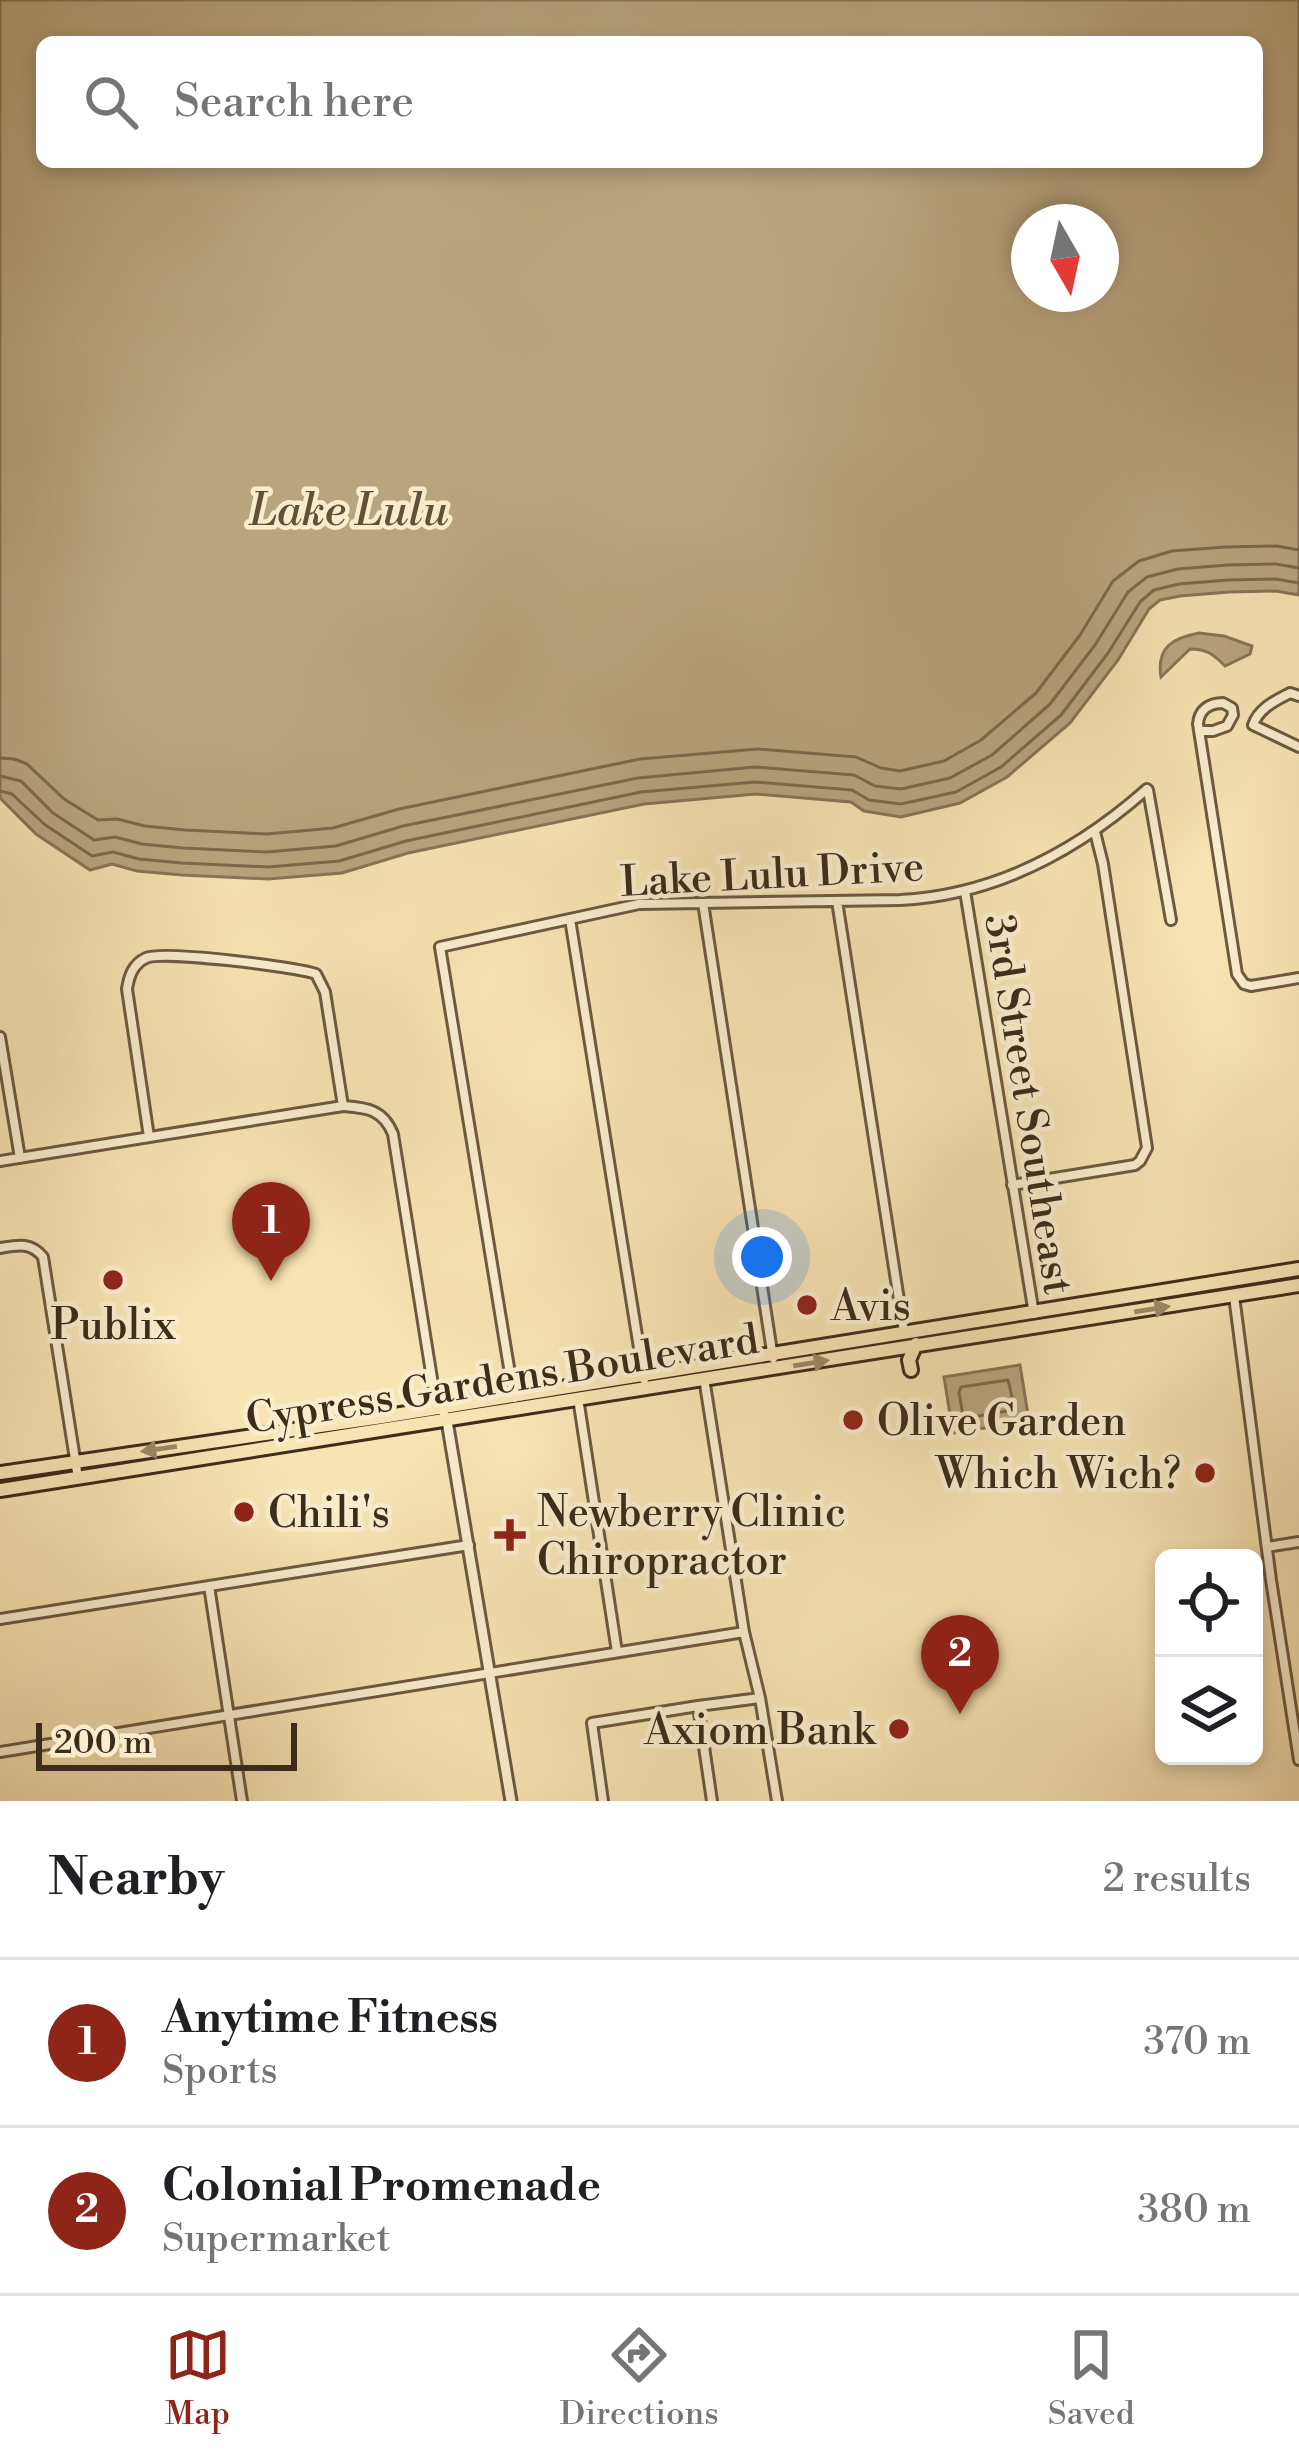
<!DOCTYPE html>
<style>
body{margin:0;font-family:"Libre Bodoni",serif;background:#f6f6f6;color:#202124}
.controls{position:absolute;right:36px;bottom:36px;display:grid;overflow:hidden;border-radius:18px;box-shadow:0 6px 18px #0003}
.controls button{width:108px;height:108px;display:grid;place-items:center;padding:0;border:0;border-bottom:3px solid #e0e0e0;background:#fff;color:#202124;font:60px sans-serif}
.compass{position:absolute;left:1011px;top:204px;width:108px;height:108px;border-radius:50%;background:#fff;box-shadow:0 6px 18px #0003;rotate:171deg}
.scale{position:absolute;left:36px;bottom:30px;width:261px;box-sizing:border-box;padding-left:12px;border:6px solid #3f2b1b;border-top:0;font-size:33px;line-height:42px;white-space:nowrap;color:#3f2b1b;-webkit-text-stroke:9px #faedce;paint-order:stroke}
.you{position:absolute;left:762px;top:1257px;width:42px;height:42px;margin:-30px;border:9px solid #fff;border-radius:50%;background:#1a73e8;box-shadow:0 0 0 18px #1a73e833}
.badge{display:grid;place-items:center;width:78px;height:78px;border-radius:50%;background:#8f2418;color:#fff;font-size:39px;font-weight:700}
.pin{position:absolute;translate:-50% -99px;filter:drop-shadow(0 3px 6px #0008)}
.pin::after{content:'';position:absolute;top:63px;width:42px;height:36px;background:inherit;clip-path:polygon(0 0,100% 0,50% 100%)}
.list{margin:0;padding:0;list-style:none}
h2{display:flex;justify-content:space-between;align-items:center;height:156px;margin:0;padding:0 48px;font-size:51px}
h2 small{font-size:39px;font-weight:400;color:#757577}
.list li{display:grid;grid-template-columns:78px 1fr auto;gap:36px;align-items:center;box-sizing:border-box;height:168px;padding:0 48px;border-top:3px solid #e0e0e0}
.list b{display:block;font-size:45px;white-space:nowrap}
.list p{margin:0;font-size:39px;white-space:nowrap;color:#757577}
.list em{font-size:39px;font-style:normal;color:#757577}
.icon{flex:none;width:66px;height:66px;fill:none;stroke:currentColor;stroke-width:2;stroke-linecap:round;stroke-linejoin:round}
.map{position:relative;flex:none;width:1299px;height:1801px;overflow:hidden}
.search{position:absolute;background:#fff;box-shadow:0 6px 18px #0003;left:36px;right:36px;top:36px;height:132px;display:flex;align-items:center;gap:30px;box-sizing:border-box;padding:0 42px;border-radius:18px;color:#757577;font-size:45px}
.sheet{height:492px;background:#fff}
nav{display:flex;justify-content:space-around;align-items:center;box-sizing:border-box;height:168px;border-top:3px solid #e0e0e0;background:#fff;font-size:33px;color:#757577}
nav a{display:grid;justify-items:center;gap:6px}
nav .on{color:#8f2418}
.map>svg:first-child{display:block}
.water{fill:#b9a47f;stroke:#887457;stroke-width:3;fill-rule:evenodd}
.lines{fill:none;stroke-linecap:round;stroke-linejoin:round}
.shore{stroke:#7c684d;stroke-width:3}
.minor-casing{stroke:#6d5941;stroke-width:14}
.tertiary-casing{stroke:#6d5941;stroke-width:15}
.primary-casing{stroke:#3f2b1b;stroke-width:18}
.minor{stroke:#faedce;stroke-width:8}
.tertiary{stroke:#faedce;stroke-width:9}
.primary{stroke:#f8e3b3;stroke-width:12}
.oneway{fill:#9c8767}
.poi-dot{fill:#8f2418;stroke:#faedce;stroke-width:4.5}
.labels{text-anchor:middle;stroke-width:9;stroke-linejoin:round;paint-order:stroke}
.street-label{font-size:42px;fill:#3f2b1b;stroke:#faedce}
.poi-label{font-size:42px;fill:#3f2b1b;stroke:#faedce;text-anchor:start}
.water-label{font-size:45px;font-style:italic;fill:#644f39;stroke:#faedce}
</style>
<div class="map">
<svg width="1299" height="1801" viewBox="0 0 1299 1801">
<rect width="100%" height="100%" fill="#f8e3b3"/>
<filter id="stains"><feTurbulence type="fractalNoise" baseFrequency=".00167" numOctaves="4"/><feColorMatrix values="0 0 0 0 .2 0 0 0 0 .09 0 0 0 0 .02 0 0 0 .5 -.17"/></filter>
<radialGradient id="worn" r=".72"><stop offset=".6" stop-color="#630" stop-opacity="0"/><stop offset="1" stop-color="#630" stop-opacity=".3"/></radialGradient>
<path class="water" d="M 0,0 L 1299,0 L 1299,595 L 1276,591 L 1229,592 L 1180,596 L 1160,600 L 1149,609 L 1118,660 L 1070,723 L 1007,777 L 960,803 L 901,817 L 864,811 L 851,802 L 756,794 L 644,804 L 408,853 L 342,873 L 268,879 L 182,875 L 137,871 L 112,864 L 90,870 L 36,834 L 0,798 ZM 1257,42 L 1257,162 L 42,162 L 42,42 ZM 1101,222 L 1101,294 L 1029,294 L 1029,222 Z
M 1199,633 L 1224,636 L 1252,646 L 1250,654 L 1225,666 C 1213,654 1207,649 1190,649 L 1161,677 C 1156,646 1174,638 1199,633 Z
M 1020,1365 L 1029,1421 L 953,1433 L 944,1377 Z"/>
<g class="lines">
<path class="shore" d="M 0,758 L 14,759 L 27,764 L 64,799 L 98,820 L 117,819 L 145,826 L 185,830 L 267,834 L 333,828 L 399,809 L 640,759 L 758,749 L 856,757 L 881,768 L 900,771 L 944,761 L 981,740 L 1036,693 L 1080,635 L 1113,581 L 1139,561 L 1172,551 L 1225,547 L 1277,546 L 1299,550
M 0,776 L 21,781 L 53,813 L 94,840 L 115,837 L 142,844 L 183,848 L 267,852 L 336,846 L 403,826 L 638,778 L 755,767 L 854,775 L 875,786 L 901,789 L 950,778 L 992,755 L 1050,704 L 1095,645 L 1128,592 L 1147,577 L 1178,569 L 1227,565 L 1276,564 L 1299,568
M 0,791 L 12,794 L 44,824 L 92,856 L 113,852 L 139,859 L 182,863 L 268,867 L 339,861 L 406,841 L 641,792 L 755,782 L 852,790 L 869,800 L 901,804 L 956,792 L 1001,767 L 1061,715 L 1108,653 L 1140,602 L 1154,590 L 1179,584 L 1228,580 L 1276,579 L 1299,583
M 1008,1380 L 1014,1405 L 1012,1410 L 968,1418 L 963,1416 L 959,1392 L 961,1387 Z"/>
<defs>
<path id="minor" d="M 1299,696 L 1290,693 C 1275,701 1259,708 1253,725 L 1299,747
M 1199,731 L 1213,731 L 1227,726 L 1233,715 L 1232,708 L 1223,703 C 1209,703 1199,710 1198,724 L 1237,974 L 1244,984 L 1251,986 L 1299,978
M 1148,790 L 1171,920
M 965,891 L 1034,1314
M 837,901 L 904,1332
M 703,903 L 773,1358
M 570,919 L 644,1379
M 0,1037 L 20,1158
M 149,1137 L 127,989 C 129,976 133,964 146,958 C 163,950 296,967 316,974 L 325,992 L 343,1106
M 0,1161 L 343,1106 C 367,1108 383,1109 393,1134 L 434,1391 L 447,1421
M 1012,1185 L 1135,1165 L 1140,1161 L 1147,1148 L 1103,864 L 1095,832
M 0,1248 C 18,1245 31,1242 43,1257 L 78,1478
M 1234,1296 L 1271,1580 L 1299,1760
M 704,1378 L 744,1632 L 760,1698 L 777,1801
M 514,1398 L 440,947 L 639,904 L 900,900 C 996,895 1077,851 1147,789
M 578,1398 L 617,1652
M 1267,1547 L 1299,1542
M 209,1586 L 242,1801
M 0,1619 L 469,1545
M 698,1706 L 760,1698
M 0,1752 L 744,1632
M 603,1801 L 592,1723 L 698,1706 L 712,1801"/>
<path id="tertiary" d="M 447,1421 L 511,1801"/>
<path id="primary" d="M 911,1370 L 909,1360 L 916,1344
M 0,1473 L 382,1417 L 1299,1269
M 0,1490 L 1299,1285"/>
</defs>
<use href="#minor" class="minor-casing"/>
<use href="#tertiary" class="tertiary-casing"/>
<use href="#primary" class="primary-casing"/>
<use href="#minor" class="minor"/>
<use href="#tertiary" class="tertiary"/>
<use href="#primary" class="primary"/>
</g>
<defs><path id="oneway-solid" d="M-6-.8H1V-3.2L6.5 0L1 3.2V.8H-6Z" transform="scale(3)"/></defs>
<g class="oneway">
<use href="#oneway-solid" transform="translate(1152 1309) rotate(-9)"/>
<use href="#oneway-solid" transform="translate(811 1363) rotate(-9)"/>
<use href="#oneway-solid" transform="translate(159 1449) rotate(172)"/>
</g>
<g class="poi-dot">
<circle cx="113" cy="1280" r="12"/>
<circle cx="807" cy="1305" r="12"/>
<circle cx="853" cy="1420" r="12"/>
<circle cx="1205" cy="1473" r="12"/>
<circle cx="244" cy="1512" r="12"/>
<path d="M504 1517h12v12h12v12h-12v12h-12v-12h-12v-12h12z"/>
<circle cx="899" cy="1729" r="12"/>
</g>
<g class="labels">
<g class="street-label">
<text transform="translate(772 873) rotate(-3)" y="15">Lake Lulu Drive</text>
<text transform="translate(1030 1104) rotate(81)" y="15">3rd Street Southeast</text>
<text transform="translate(502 1378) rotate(-9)" y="15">Cypress Gardens Boulevard</text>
</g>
<g class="poi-label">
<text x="831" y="1320">Avis</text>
<text x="113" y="1339" text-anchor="middle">Publix</text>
<text x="877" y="1435">Olive Garden</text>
<text x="1181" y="1488" text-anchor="end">Which Wich?</text>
<text x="537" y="1526">Newberry Clinic<tspan x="537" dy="48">Chiropractor</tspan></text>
<text x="268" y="1527">Chili's</text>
<text x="875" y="1744" text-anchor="end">Axiom Bank</text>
</g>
<g class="water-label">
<text x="349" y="525">Lake Lulu</text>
</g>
</g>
<rect width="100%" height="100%" filter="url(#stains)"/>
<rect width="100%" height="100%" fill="url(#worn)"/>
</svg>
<div class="controls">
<button><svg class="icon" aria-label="locate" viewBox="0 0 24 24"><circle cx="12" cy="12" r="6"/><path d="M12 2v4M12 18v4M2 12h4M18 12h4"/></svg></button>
<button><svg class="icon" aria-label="layers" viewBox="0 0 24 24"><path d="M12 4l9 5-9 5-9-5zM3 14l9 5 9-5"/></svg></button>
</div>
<svg class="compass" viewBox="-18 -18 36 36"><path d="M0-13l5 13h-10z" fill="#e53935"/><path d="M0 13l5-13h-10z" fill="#757577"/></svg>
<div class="scale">200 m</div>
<div class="you"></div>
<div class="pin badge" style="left:271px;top:1281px">1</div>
<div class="pin badge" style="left:960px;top:1714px">2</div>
<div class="search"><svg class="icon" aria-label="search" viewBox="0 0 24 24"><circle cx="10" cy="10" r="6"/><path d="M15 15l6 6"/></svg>Search here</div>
</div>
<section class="sheet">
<h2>Nearby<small>2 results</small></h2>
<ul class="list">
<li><span class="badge">1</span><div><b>Anytime Fitness</b><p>Sports</p></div><em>370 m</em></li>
<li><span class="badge">2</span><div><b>Colonial Promenade</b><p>Supermarket</p></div><em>380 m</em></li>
</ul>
</section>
<nav>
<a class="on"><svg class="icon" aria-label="map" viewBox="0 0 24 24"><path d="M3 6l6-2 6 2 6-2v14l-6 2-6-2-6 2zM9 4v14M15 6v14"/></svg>Map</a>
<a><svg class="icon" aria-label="directions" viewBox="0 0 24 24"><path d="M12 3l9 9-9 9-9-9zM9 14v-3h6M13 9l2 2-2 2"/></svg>Directions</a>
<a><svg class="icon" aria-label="saved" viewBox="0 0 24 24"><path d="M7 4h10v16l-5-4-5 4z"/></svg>Saved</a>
</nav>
